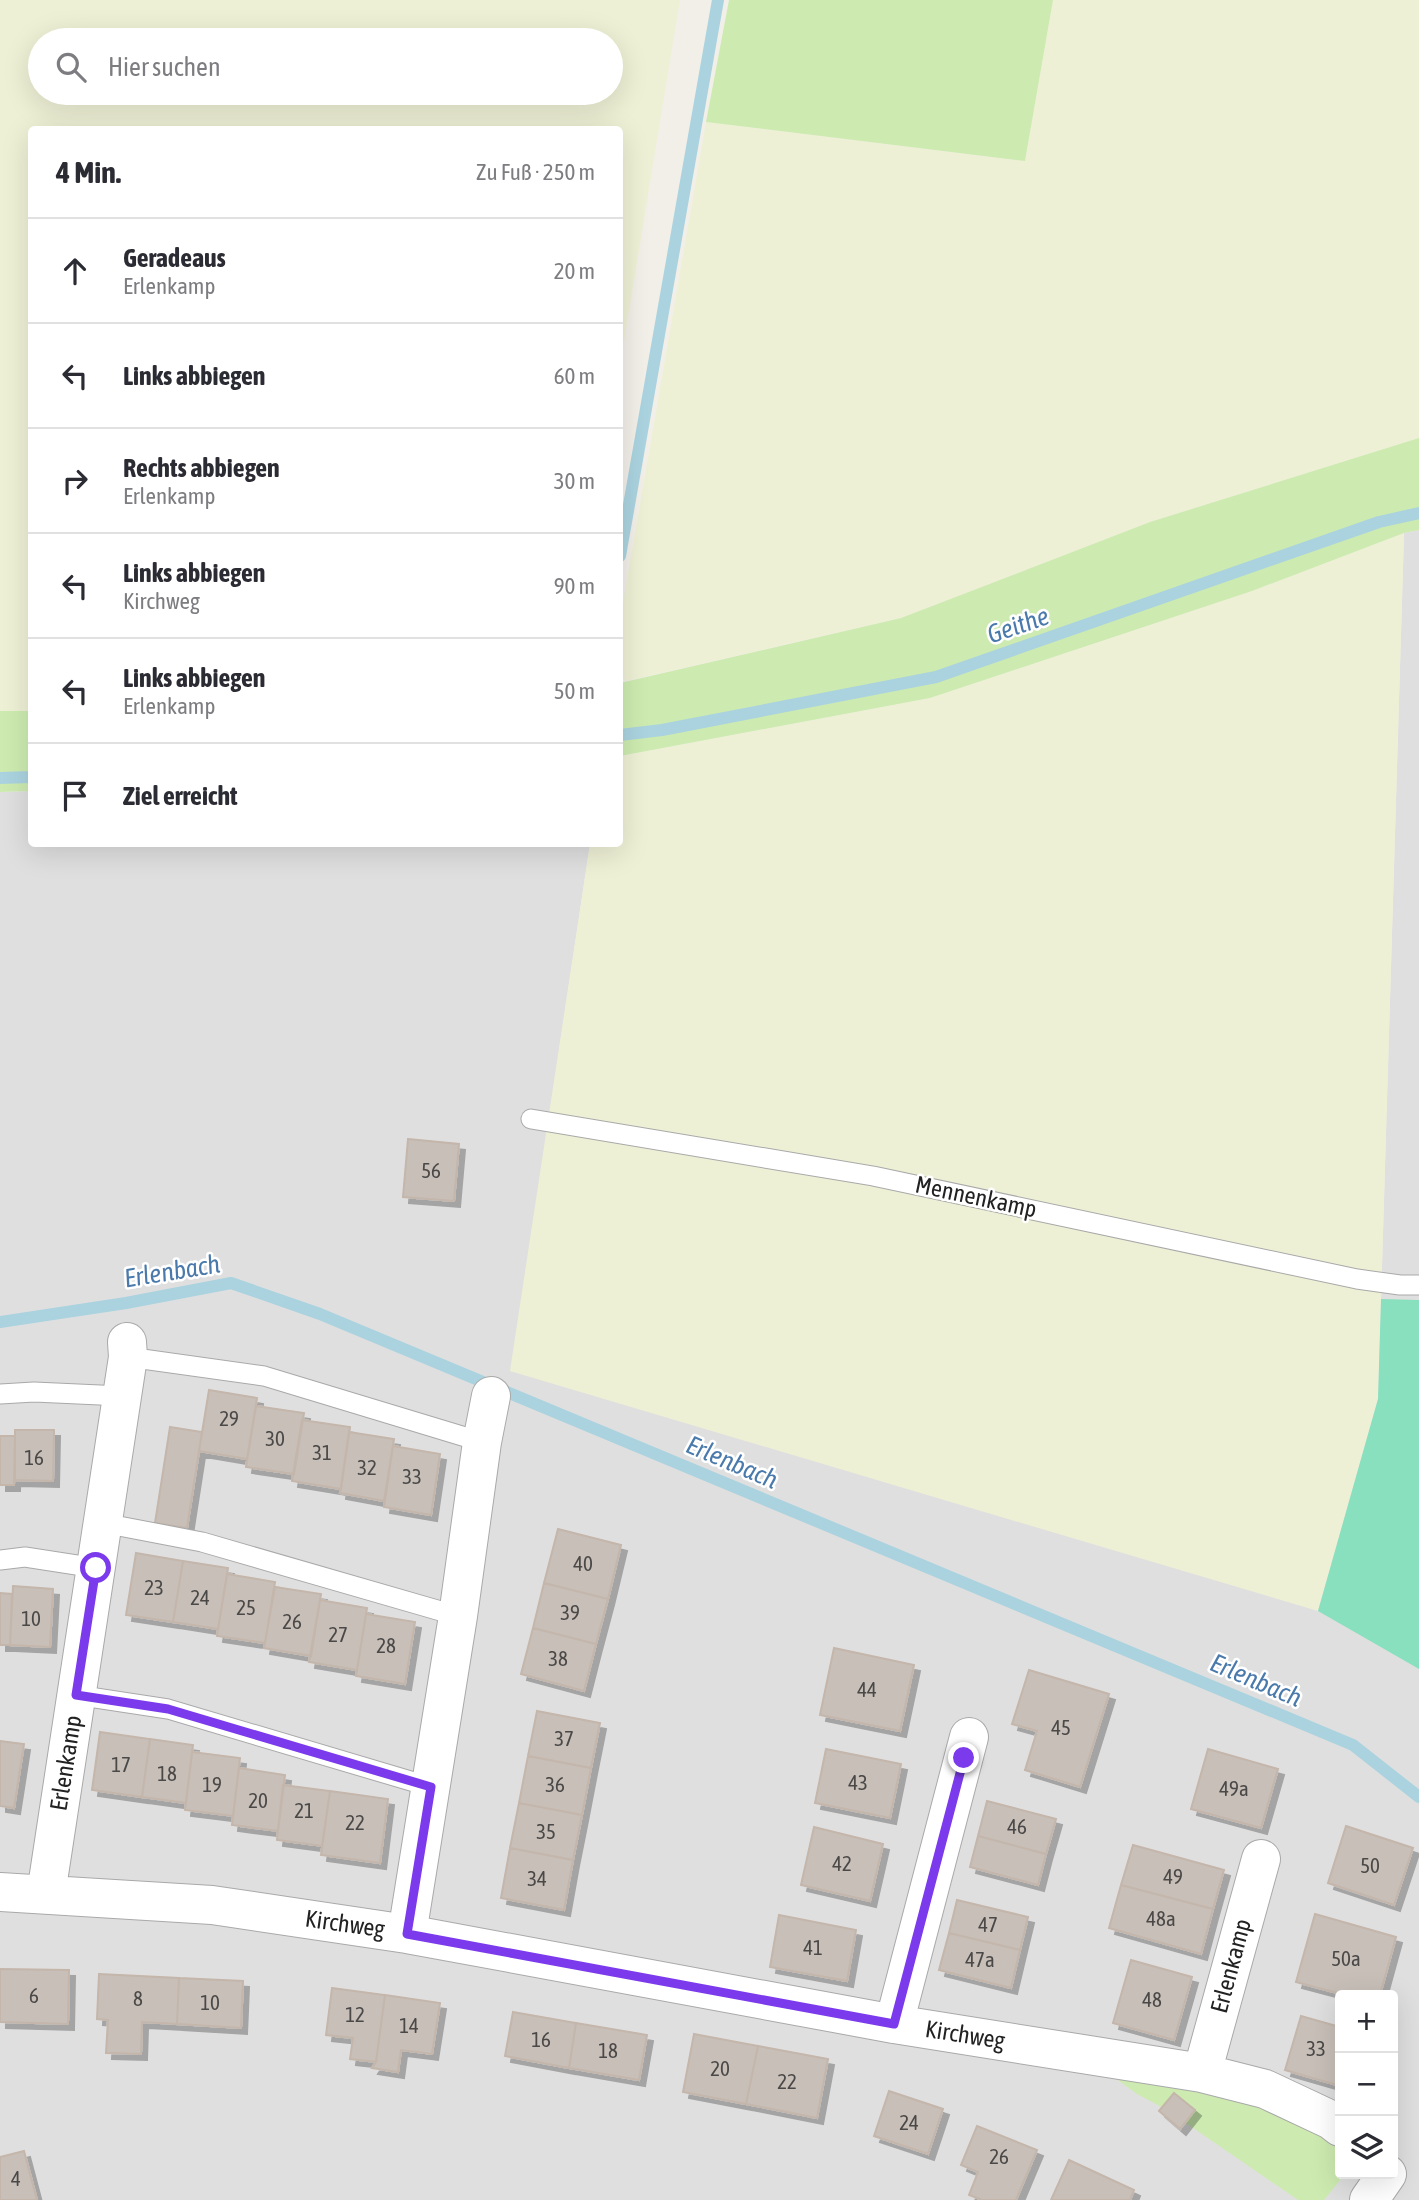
<!DOCTYPE html>
<html lang="de">
<meta charset="utf-8">
<style>
body{margin:0;font-family:"Asap Condensed",sans-serif;background:#f2f2f3;color:#2b2b33}
.controls{position:absolute;right:21px;bottom:21px;display:grid;overflow:hidden;border-radius:7px;box-shadow:0 7px 28px #0002}
.controls button{width:63px;height:63px;display:grid;place-items:center;padding:0;border:0;border-bottom:2px solid #e1e1e2;background:#fff;color:#2b2b33;font:35px sans-serif}
.stop{position:absolute;width:21px;height:21px;margin:-16px;border:5px solid #7c3aed;border-radius:50%;background:#fff}
.stop.end{background:#7c3aed;border-color:#fff;box-shadow:0 2px 7px #0008}
.list{margin:0;padding:0;list-style:none}
h2{display:flex;justify-content:space-between;align-items:center;height:91px;margin:0;padding:0 28px;font-size:30px}
h2 small{font-size:23px;font-weight:400;color:#7c7c81}
.list li{display:grid;grid-template-columns:46px 1fr auto;gap:21px;align-items:center;box-sizing:border-box;height:105px;padding:0 28px;border-top:2px solid #e1e1e2}
.list b{display:block;font-size:26px;white-space:nowrap}
.list p{margin:0;font-size:23px;white-space:nowrap;color:#7c7c81}
.list em{font-size:23px;font-style:normal;color:#7c7c81}
.icon{flex:none;width:38px;height:38px;fill:none;stroke:currentColor;stroke-width:2;stroke-linecap:round;stroke-linejoin:round}
.map{position:relative;flex:none;width:1419px;height:2200px;overflow:hidden}
.search{position:absolute;background:#fff;box-shadow:0 7px 28px #0002;left:28px;top:28px;width:595px;height:77px;display:flex;align-items:center;gap:18px;box-sizing:border-box;padding:0 24px;border-radius:38px;color:#7c7c81;font-size:26px}
.panel{position:absolute;background:#fff;box-shadow:0 7px 28px #0002;left:28px;top:126px;width:595px;height:721px;border-radius:7px}
.map>svg:first-child{display:block}
.residential{fill:#e0dfdf;fill-rule:evenodd}
.farmland{fill:#eef0d5;fill-rule:evenodd}
.grass{fill:#cdebb0}
.pitch{fill:#88e0be}
.lines{fill:none;stroke-linecap:round;stroke-linejoin:round}
.stream{stroke:#aad3df;stroke-width:12}
.building{fill:#c7bfb8;stroke:#c4b6ab;stroke-width:2;filter:url(#shadow)}
.lane-casing{stroke:#a9a9a9;stroke-width:21}
.street-casing{stroke:#a9a9a9;stroke-width:40}
.lane{stroke:#fff;stroke-width:19}
.street{stroke:#fff;stroke-width:38}
.route{stroke:#7c3aed;stroke-width:9}
.labels{text-anchor:middle;stroke-width:5;stroke-linejoin:round;paint-order:stroke}
.number-label{font-size:21px;fill:#4b4948}
.street-label{font-size:24px;fill:#222;stroke:#fff}
.water-label{font-size:26px;font-style:italic;fill:#4a7aab;stroke:#fff}
</style>
<div class="map">
<svg width="1419" height="2200" viewBox="0 0 1419 2200">
<defs>
<filter id="shadow"><feDropShadow dx="6" dy="6" stdDeviation="0" flood-color="#0004"/></filter>
</defs>
<rect width="100%" height="100%" fill="#f2efe9"/>
<path class="residential" d="M 1419,530 L 1419,2200 L 0,2200 L 0,792 L 31,791 L 32,844 L 590,844 L 511,1371 L 1378,1399 L 1404,533 ZM 1340,1995 L 1393,1995 L 1393,2174 L 1340,2174 Z"/>
<path class="farmland" d="M 0,0 L 680,0 L 620,366 L 620,130 L 32,130 L 31,711 L 0,711 ZM 40,40 L 611,40 L 611,93 L 40,93 Z
M 1053,0 L 1419,0 L 1419,438 L 1150,522 L 901,618 L 626,681 L 620,677 L 620,620 L 706,122 L 1025,161 Z
M 1404,533 L 1378,1399 L 1318,1611 L 510,1371 L 590,844 L 620,844 L 620,756 L 930,698 L 1252,591 Z"/>
<path class="grass" d="M 729,0 L 1053,0 L 1025,161 L 706,122 Z
M 1419,438 L 1419,530 L 1404,533 L 1252,591 L 930,698 L 620,756 L 620,683 L 901,618 L 1150,522 Z
M 0,711 L 31,711 L 31,791 L 0,792 Z
M 1107,2072 L 1194,2089 L 1211,2096 L 1217,2085 L 1329,2139 L 1340,2150 L 1340,2174 L 1345,2174 L 1324,2200 L 1298,2200 L 1167,2110 L 1137,2094 Z"/>
<path class="pitch" d="M 1381,1299 L 1419,1300 L 1419,1669 L 1318,1611 L 1378,1399 Z"/>
<g class="lines">
<path class="stream" d="M 620,556 L 718,0
M 620,735 L 662,730 L 936,677 L 1379,522 L 1419,513
M 0,778 L 32,777
M 0,1322 L 126,1303 L 231,1283 L 320,1314 L 1353,1745 L 1419,1797"/>
</g>
<path class="building" d="M 408,1139 L 459,1144 L 454,1201 L 403,1197 Z
M 209,1390 L 257,1398 L 247,1459 L 199,1451 Z
M 256,1406 L 304,1413 L 294,1474 L 246,1467 Z
M 302,1420 L 350,1427 L 341,1489 L 292,1481 Z
M 170,1427 L 202,1432 L 187,1528 L 155,1523 Z
M 15,1430 L 54,1430 L 53,1481 L 15,1480 Z
M 349,1432 L 394,1439 L 384,1501 L 340,1493 Z
M 0,1436 L 15,1436 L 14,1485 L 0,1485 Z
M 393,1446 L 440,1454 L 431,1515 L 384,1507 Z
M 558,1529 L 621,1545 L 608,1599 L 544,1583 Z
M 136,1553 L 183,1561 L 173,1622 L 126,1615 Z
M 183,1561 L 228,1568 L 218,1629 L 173,1622 Z
M 227,1574 L 275,1582 L 265,1643 L 217,1636 Z
M 544,1583 L 608,1599 L 596,1644 L 533,1628 Z
M 13,1586 L 53,1589 L 50,1647 L 10,1645 Z
M 275,1587 L 321,1594 L 311,1656 L 264,1648 Z
M 0,1593 L 12,1594 L 10,1645 L 0,1645 Z
M 320,1600 L 367,1608 L 357,1670 L 309,1662 Z
M 366,1614 L 415,1622 L 405,1684 L 356,1676 Z
M 533,1628 L 596,1644 L 584,1691 L 521,1674 Z
M 834,1648 L 914,1665 L 900,1731 L 820,1715 Z
M 1029,1670 L 1109,1694 L 1080,1787 L 1025,1770 L 1037,1731 L 1012,1724 Z
M 537,1711 L 600,1723 L 591,1768 L 528,1756 Z
M 100,1732 L 150,1739 L 142,1797 L 92,1790 Z
M 150,1739 L 193,1745 L 186,1803 L 142,1797 Z
M 0,1741 L 24,1744 L 14,1808 L 0,1806 Z
M 826,1749 L 901,1764 L 890,1818 L 815,1803 Z
M 1208,1749 L 1278,1769 L 1261,1828 L 1191,1809 Z
M 192,1752 L 240,1758 L 233,1816 L 185,1810 Z
M 528,1756 L 591,1768 L 582,1815 L 519,1803 Z
M 239,1768 L 285,1775 L 278,1831 L 232,1825 Z
M 283,1785 L 330,1791 L 322,1846 L 277,1840 Z
M 330,1791 L 388,1799 L 380,1863 L 321,1855 Z
M 987,1801 L 1056,1819 L 1046,1854 L 978,1836 Z
M 519,1803 L 582,1815 L 573,1860 L 510,1848 Z
M 1346,1826 L 1413,1848 L 1394,1905 L 1328,1883 Z
M 814,1827 L 883,1844 L 870,1901 L 801,1885 Z
M 978,1836 L 1046,1854 L 1038,1885 L 970,1867 Z
M 1133,1845 L 1224,1870 L 1213,1909 L 1121,1885 Z
M 510,1848 L 573,1860 L 564,1910 L 501,1898 Z
M 1121,1885 L 1213,1909 L 1201,1954 L 1109,1928 Z
M 957,1900 L 1028,1917 L 1020,1950 L 949,1933 Z
M 1315,1914 L 1396,1937 L 1380,1995 L 1345,1995 L 1296,1982 Z
M 779,1915 L 856,1930 L 847,1981 L 770,1967 Z
M 949,1933 L 1020,1950 L 1011,1988 L 939,1970 Z
M 1131,1960 L 1192,1977 L 1174,2040 L 1113,2023 Z
M 0,1969 L 69,1970 L 68,2024 L 0,2022 Z
M 99,1974 L 179,1978 L 177,2024 L 142,2022 L 141,2054 L 106,2053 L 108,2020 L 97,2019 Z
M 179,1978 L 243,1981 L 241,2028 L 177,2024 Z
M 332,1988 L 385,1995 L 376,2062 L 350,2059 L 353,2038 L 326,2035 Z
M 385,1995 L 440,2003 L 432,2054 L 401,2050 L 398,2072 L 372,2068 L 376,2062 Z
M 513,2012 L 576,2023 L 569,2068 L 505,2056 Z
M 1301,2016 L 1340,2027 L 1340,2086 L 1285,2070 Z
M 576,2023 L 647,2035 L 639,2080 L 569,2068 Z
M 694,2034 L 758,2046 L 746,2104 L 683,2092 Z
M 758,2046 L 828,2059 L 817,2118 L 746,2104 Z
M 889,2091 L 943,2109 L 928,2154 L 874,2136 Z
M 1174,2093 L 1195,2110 L 1180,2129 L 1159,2111 Z
M 977,2126 L 1037,2150 L 1016,2200 L 982,2200 L 969,2195 L 978,2172 L 961,2165 Z
M 24,2151 L 37,2200 L 0,2200 L 0,2157 Z
M 1069,2160 L 1134,2190 L 1130,2200 L 1051,2200 Z"/>
<g class="lines">
<defs>
<path id="lane" d="M 531,1119 L 873,1176 L 1357,1279 L 1400,1285 L 1419,1285
M 128,1357 L 264,1376 L 482,1442
M 0,1394 L 34,1392 L 122,1396
M 103,1523 L 202,1542 L 458,1616
M 0,1560 L 25,1557 L 96,1568
M 76,1695 L 168,1709 L 431,1787"/>
<path id="street" d="M 0,1892 L 212,1905 L 407,1934 L 894,2024 L 1202,2073 L 1265,2089 L 1331,2120 L 1340,2127
M 46,1894 L 128,1357 L 127,1342
M 407,1934 L 458,1616 L 482,1442 L 491,1396
M 894,2024 L 969,1737
M 1202,2073 L 1261,1859
M 1369,2200 L 1387,2174"/>
</defs>
<use href="#lane" class="lane-casing"/>
<use href="#street" class="street-casing"/>
<use href="#lane" class="lane"/>
<use href="#street" class="street"/>
</g>
<g class="lines">
<path class="route" d="M 96,1568 L 76,1695 L 168,1709 L 431,1787 L 407,1934 L 894,2024 L 964,1758"/>
</g>
<g class="labels">
<g class="number-label">
<text x="431" y="1178">56</text>
<text x="229" y="1426">29</text>
<text x="275" y="1446">30</text>
<text x="322" y="1460">31</text>
<text x="34" y="1465">16</text>
<text x="367" y="1475">32</text>
<text x="412" y="1484">33</text>
<text x="583" y="1571">40</text>
<text x="154" y="1595">23</text>
<text x="200" y="1605">24</text>
<text x="246" y="1615">25</text>
<text x="570" y="1620">39</text>
<text x="31" y="1626">10</text>
<text x="292" y="1629">26</text>
<text x="338" y="1642">27</text>
<text x="386" y="1653">28</text>
<text x="558" y="1666">38</text>
<text x="867" y="1697">44</text>
<text x="1061" y="1735">45</text>
<text x="564" y="1746">37</text>
<text x="121" y="1772">17</text>
<text x="167" y="1781">18</text>
<text x="858" y="1790">43</text>
<text x="212" y="1792">19</text>
<text x="555" y="1792">36</text>
<text x="1234" y="1796">49a</text>
<text x="258" y="1808">20</text>
<text x="304" y="1818">21</text>
<text x="355" y="1830">22</text>
<text x="1017" y="1834">46</text>
<text x="546" y="1839">35</text>
<text x="842" y="1871">42</text>
<text x="1370" y="1873">50</text>
<text x="1173" y="1884">49</text>
<text x="537" y="1886">34</text>
<text x="1161" y="1926">48a</text>
<text x="988" y="1932">47</text>
<text x="813" y="1955">41</text>
<text x="1346" y="1966">50a</text>
<text x="980" y="1967">47a</text>
<text x="34" y="2003">6</text>
<text x="138" y="2006">8</text>
<text x="1152" y="2007">48</text>
<text x="210" y="2010">10</text>
<text x="355" y="2022">12</text>
<text x="409" y="2033">14</text>
<text x="541" y="2047">16</text>
<text x="1316" y="2056">33</text>
<text x="608" y="2058">18</text>
<text x="720" y="2076">20</text>
<text x="787" y="2089">22</text>
<text x="909" y="2130">24</text>
<text x="999" y="2164">26</text>
<text x="16" y="2186">4</text>
</g>
<g class="street-label">
<text transform="translate(976 1197) rotate(12)" y="8">Mennenkamp</text>
<text transform="translate(66 1763) rotate(-81)" y="8">Erlenkamp</text>
<text transform="translate(345 1924) rotate(8)" y="8">Kirchweg</text>
<text transform="translate(1231 1966) rotate(-75)" y="8">Erlenkamp</text>
<text transform="translate(965 2035) rotate(9)" y="8">Kirchweg</text>
</g>
<g class="water-label">
<text transform="translate(1018 625) rotate(-19)" y="9">Geithe</text>
<text transform="translate(172 1271) rotate(-9)" y="9">Erlenbach</text>
<text transform="translate(732 1462) rotate(23)" y="9">Erlenbach</text>
<text transform="translate(1256 1680) rotate(23)" y="9">Erlenbach</text>
</g>
</g>
</svg>
<div class="controls">
<button>+</button>
<button>−</button>
<button><svg class="icon" aria-label="layers" viewBox="0 0 24 24"><path d="M12 4l9 5-9 5-9-5zM3 14l9 5 9-5"/></svg></button>
</div>
<div class="stop" style="left:96px;top:1568px"></div>
<div class="stop end" style="left:964px;top:1758px"></div>
<div class="search"><svg class="icon" aria-label="search" viewBox="0 0 24 24"><circle cx="10" cy="10" r="6"/><path d="M15 15l6 6"/></svg>Hier suchen</div>
<section class="panel">
<h2>4 Min.<small>Zu Fuß · 250 m</small></h2>
<ul class="list">
<li><svg class="icon" aria-label="ahead" viewBox="0 0 24 24"><path d="M12 20V5M6 11l6-6 6 6"/></svg><div><b>Geradeaus</b><p>Erlenkamp</p></div><em>20 m</em></li>
<li><svg class="icon" aria-label="left" viewBox="0 0 24 24"><path d="M17 20v-9H6M10 6l-5 5 5 5"/></svg><div><b>Links abbiegen</b></div><em>60 m</em></li>
<li><svg class="icon" aria-label="right" viewBox="0 0 24 24"><path d="M7 20v-9h11M14 6l5 5-5 5"/></svg><div><b>Rechts abbiegen</b><p>Erlenkamp</p></div><em>30 m</em></li>
<li><svg class="icon" aria-label="left" viewBox="0 0 24 24"><path d="M17 20v-9H6M10 6l-5 5 5 5"/></svg><div><b>Links abbiegen</b><p>Kirchweg</p></div><em>90 m</em></li>
<li><svg class="icon" aria-label="left" viewBox="0 0 24 24"><path d="M17 20v-9H6M10 6l-5 5 5 5"/></svg><div><b>Links abbiegen</b><p>Erlenkamp</p></div><em>50 m</em></li>
<li><svg class="icon" aria-label="arrive" viewBox="0 0 24 24"><path d="M6 21V4h12l-3 4 3 4H6"/></svg><div><b>Ziel erreicht</b></div></li>
</ul>
</section>
</div>
